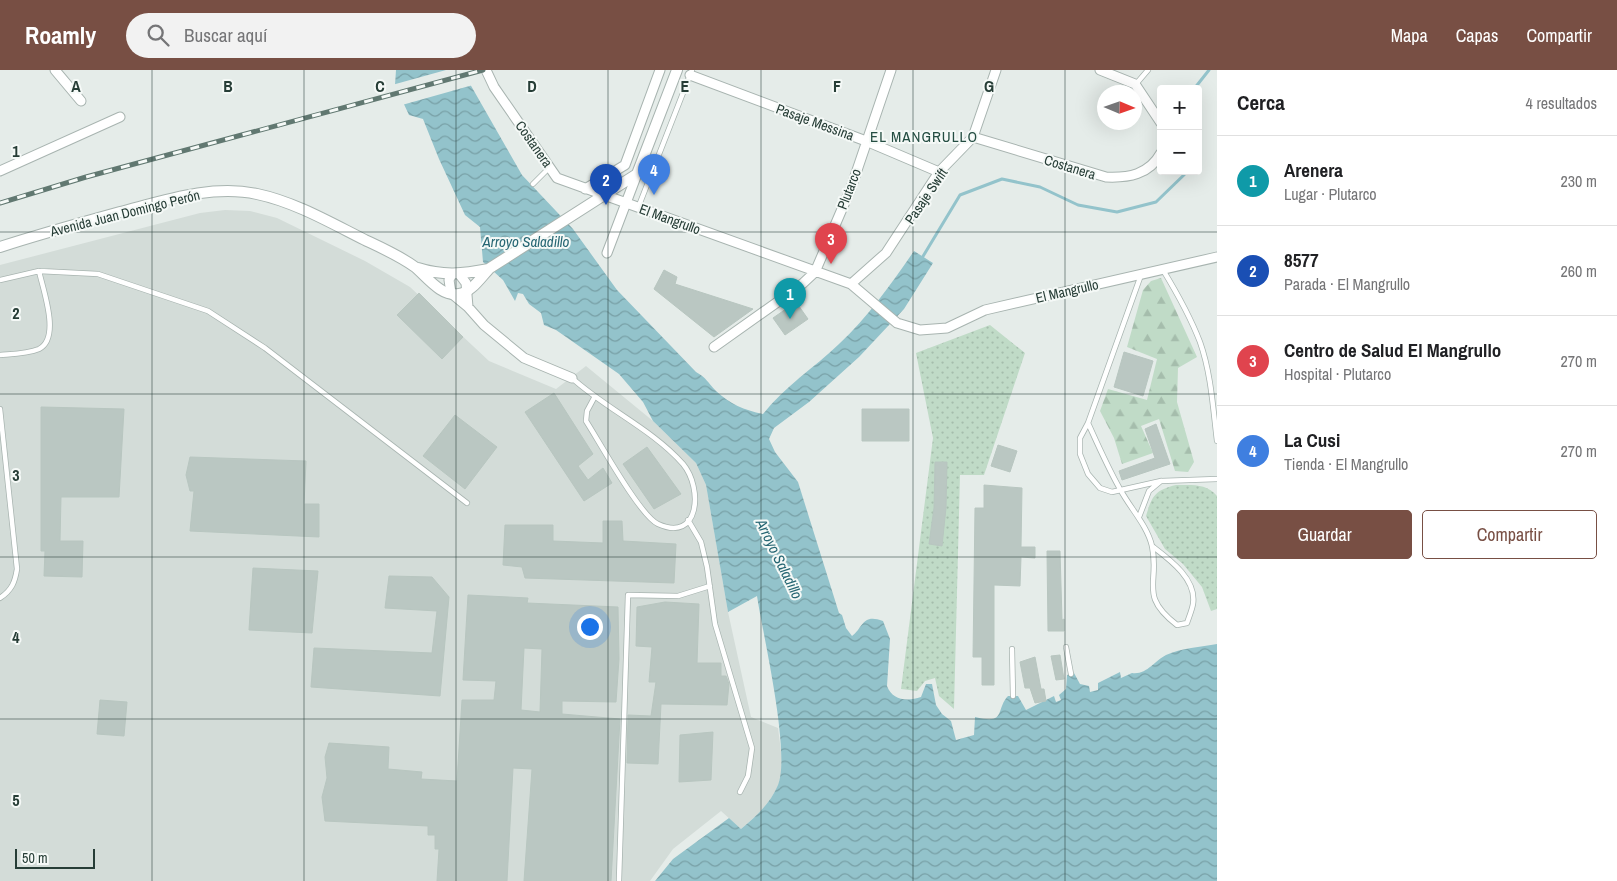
<!DOCTYPE html>
<html lang="es">
<meta charset="utf-8">
<style>
body{margin:0;font-family:"Archivo Narrow",sans-serif;background:#f2f2f2;color:#202124}
.controls{position:absolute;right:15px;top:15px;display:grid;overflow:hidden;border-radius:5px;box-shadow:0 5px 20px #0002}
.controls button{width:45px;height:45px;display:grid;place-items:center;padding:0;border:0;border-bottom:1px solid #e0e0e0;background:#fff;color:#202124;font:25px sans-serif}
.compass{position:absolute;left:1097px;top:15px;width:45px;height:45px;border-radius:50%;background:#fff;box-shadow:0 5px 20px #0002;rotate:92deg}
.scale{position:absolute;left:15px;bottom:12px;width:80px;box-sizing:border-box;padding-left:5px;border:2px solid #263d36;border-top:0;font-size:14px;line-height:18px;white-space:nowrap;color:#263d36;-webkit-text-stroke:4px #f5f9f7;paint-order:stroke}
.you{position:absolute;left:589px;top:556px;width:18px;height:18px;margin:-12px;border:4px solid #fff;border-radius:50%;background:#1a73e8;box-shadow:0 0 0 8px #1a73e833}
.badge{display:grid;place-items:center;width:32px;height:32px;border-radius:50%;background:#784f44;color:#fff;font-size:16px;font-weight:700}
.pin{position:absolute;translate:-50% -41px;filter:drop-shadow(0 1px 2px #0008)}
.pin::after{content:'';position:absolute;top:26px;width:18px;height:15px;background:inherit;clip-path:polygon(0 0,100% 0,50% 100%)}
.list{margin:0;padding:0;list-style:none}
h2{display:flex;justify-content:space-between;align-items:center;height:65px;margin:0;padding:0 20px;font-size:21px}
h2 small{font-size:16px;font-weight:400;color:#757577}
.list li{display:grid;grid-template-columns:32px 1fr auto;gap:15px;align-items:center;box-sizing:border-box;height:90px;padding:0 20px;border-top:1px solid #e0e0e0}
.list b{display:block;font-size:19px;white-space:nowrap}
.list p{margin:0;font-size:16px;white-space:nowrap;color:#757577}
.list em{font-size:16px;font-style:normal;color:#757577}
.actions{display:flex;gap:10px;padding:15px 20px}
.actions a{flex:1;padding:11px 0;border:1px solid #784f44;border-radius:5px;text-align:center;font-size:18px;color:#784f44}
.actions .main{background:#784f44;color:#fff}
.icon{flex:none;width:28px;height:28px;fill:none;stroke:currentColor;stroke-width:2;stroke-linecap:round;stroke-linejoin:round}
.map{position:relative;flex:none;width:1217px;height:811px;overflow:hidden}
header{display:flex;align-items:center;gap:30px;box-sizing:border-box;height:70px;padding:0 25px;background:#784f44;color:#fff}
header strong{font-size:24px}
nav{display:flex;gap:28px;margin-inline-start:auto;font-size:18px}
.search{width:350px;height:45px;background:#f2f2f2;display:flex;align-items:center;gap:12px;box-sizing:border-box;padding:0 18px;border-radius:28px;color:#757577;font-size:19px}
main{display:flex}
aside{flex:1;background:#fff}
.map>svg:first-child{display:block}
.built{fill:#d3dcd8}
.grass{fill:url(#grass-dots)}
.forest{fill:url(#forest-firs)}
.water{fill:url(#water-waves)}
.pier{fill:#e5ece9}
.lines{fill:none;stroke-linecap:round;stroke-linejoin:round}
.stream{stroke:#93c3cb;stroke-width:3}
.building{fill:#bac7c2;stroke:#b8c6c0;fill-rule:evenodd}
.service-casing{stroke:#a8b4b0;stroke-width:6}
.minor-casing{stroke:#a8b4b0;stroke-width:11}
.tertiary-casing{stroke:#a8b4b0;stroke-width:12}
.service{stroke:#fff;stroke-width:4.5}
.minor{stroke:#fff;stroke-width:9}
.tertiary{stroke:#fff;stroke-width:10}
.rail-casing{stroke:#617871;stroke-width:5}
.rail{stroke:#f5f9f7;stroke-width:3;stroke-dasharray:9;stroke-linecap:butt}
.grid{fill:none;stroke:#263d36;stroke-width:1;stroke-opacity:0.55}
.labels{text-anchor:middle;stroke-width:4;stroke-linejoin:round;paint-order:stroke}
.street-label{font-size:14px;fill:#263d36;stroke:#f5f9f7}
.neighbourhood-label{font-size:15px;letter-spacing:1px;fill:#244d42;stroke:#f5f9f7}
.water-label{font-size:15px;font-style:italic;fill:#266673;stroke:#f5f9f7}
.grid-label{font-size:16px;text-anchor:middle;font-weight:bold;fill:#263d36;stroke:#f5f9f7;stroke-width:4;stroke-linejoin:round;paint-order:stroke}
</style>
<header>
<strong>Roamly</strong>
<div class="search"><svg class="icon" aria-label="search" viewBox="0 0 24 24"><circle cx="10" cy="10" r="6"/><path d="M15 15l6 6"/></svg>Buscar aquí</div>
<nav><a>Mapa</a><a>Capas</a><a>Compartir</a></nav>
</header>
<main>
<div class="map">
<svg width="1217" height="811" viewBox="0 0 1217 811">
<defs>
<pattern id="grass-dots" width="8" height="8" patternUnits="userSpaceOnUse" patternTransform="scale(1.25)"><rect width="8" height="8" fill="#c0dbc7"/><path d="M2 2h.1M6 6h.1" fill="none" stroke="#a5bdac" stroke-width="1.8" stroke-linecap="round"/></pattern>
<pattern id="forest-firs" width="22" height="20" patternUnits="userSpaceOnUse" patternTransform="scale(1.25)"><rect width="22" height="20" fill="#c0dbc7"/><path d="M5 1l3.5 6h-7zM16 11l3.5 6h-7z" fill="#a5bdac"/></pattern>
<pattern id="water-waves" width="16" height="10" patternUnits="userSpaceOnUse" patternTransform="scale(1.25)"><rect width="16" height="10" fill="#93c3cb"/><path d="M0 5q4-4 8 0t8 0" fill="none" stroke="#78a0a6"/></pattern>
</defs>
<rect width="100%" height="100%" fill="#e5ece9"/>
<path class="built" d="M 225,140 L 250,141 L 277,148 L 365,191 L 410,217 L 489,291 L 556,319 L 586,296 L 653,351 L 696,393 L 706,415 L 728,542 L 751,647 L 778,658 L 782,689 L 782,704 L 778,716 L 766,737 L 741,759 L 721,741 L 673,779 L 650,811 L 0,811 L 0,195 L 200,143 Z"/>
<path class="grass" d="M 990,255 L 1025,283 L 984,405 L 960,405 L 954,639 L 939,626 L 935,608 L 925,611 L 917,621 L 901,619 L 933,368 L 916,283 Z
M 1176,415 C 1191,415 1207,413 1217,426 L 1217,539 L 1211,541 L 1202,517 L 1183,494 L 1165,479 L 1146,446 C 1152,426 1155,420 1176,415 Z"/>
<path class="forest" d="M 1161,208 L 1197,287 L 1178,298 L 1177,332 L 1194,392 L 1188,402 L 1175,401 L 1159,349 L 1141,356 L 1153,383 L 1122,394 L 1114,368 L 1100,341 L 1108,319 L 1147,330 L 1157,289 L 1127,277 L 1143,220 L 1151,211 Z"/>
<path class="water" d="M 396,0 L 462,0 L 522,105 L 573,159 L 617,220 L 696,302 C 707,308 707,312 716,321 C 730,334 744,340 763,344 C 785,316 814,298 839,274 C 869,246 891,214 914,181 L 933,193 L 904,239 L 859,287 L 809,332 L 774,358 L 769,369 L 775,382 L 798,412 L 839,543 L 842,545 L 846,558 L 852,566 C 863,558 862,543 883,551 L 890,569 L 887,616 C 892,630 907,632 921,627 L 926,614 L 932,614 L 936,635 L 942,644 L 951,651 L 956,670 L 974,665 L 975,647 C 1007,655 995,640 1008,626 L 1018,626 L 1026,640 L 1054,626 L 1056,632 L 1061,630 L 1059,625 L 1066,619 L 1067,605 L 1074,603 L 1080,614 L 1089,616 L 1090,622 L 1098,620 L 1098,613 L 1120,602 L 1121,608 L 1132,603 C 1147,605 1154,591 1166,585 C 1181,578 1201,577 1217,574 L 1217,811 L 655,811 L 673,789 L 729,748 L 741,759 C 756,746 770,734 778,715 C 791,683 763,565 757,526 L 728,542 L 706,415 L 696,393 L 653,351 L 643,332 L 619,304 L 556,260 L 544,255 L 541,243 L 529,234 L 523,224 L 518,223 L 515,231 L 503,210 L 483,192 L 480,157 L 465,145 L 439,89 L 423,49 L 409,45 L 395,15 Z"/>
<path class="pier" d="M 446,0 L 465,0 L 473,15 L 402,35 L 392,15 Z"/>
<g class="lines">
<path class="stream" d="M 1194,19 L 1209,0
M 922,188 L 960,125 L 1002,109 L 1040,117 L 1078,135 L 1117,142 L 1156,132 L 1188,101"/>
</g>
<path class="building" d="M 664,200 L 677,207 L 675,214 L 753,239 L 714,267 L 654,219 Z
M 419,223 L 463,267 L 442,289 L 397,245 Z
M 796,232 L 808,249 L 785,265 L 773,248 Z
M 1124,282 L 1153,291 L 1143,326 L 1114,317 Z
M 554,323 L 593,384 L 578,396 L 588,410 L 603,398 L 612,413 L 584,431 L 525,342 Z
M 41,337 L 124,339 L 119,427 L 61,427 L 60,471 L 83,471 L 82,507 L 44,506 L 45,481 L 41,481 Z
M 862,339 L 909,339 L 909,371 L 862,371 Z
M 455,345 L 497,377 L 465,419 L 423,386 Z
M 1156,354 L 1170,394 L 1122,410 L 1119,401 L 1155,388 L 1145,359 Z
M 998,375 L 1017,381 L 1010,402 L 991,396 Z
M 647,377 L 681,424 L 654,439 L 623,394 Z
M 190,387 L 306,391 L 304,434 L 319,434 L 319,467 L 190,461 L 194,421 L 190,421 L 186,405 Z
M 935,392 L 947,392 L 946,438 L 942,476 L 929,474 L 934,438 Z
M 984,415 L 1022,418 L 1021,477 L 1035,477 L 1035,488 L 1021,487 L 1020,516 L 994,515 L 994,615 L 982,615 L 982,587 L 973,587 L 975,438 L 984,438 Z
M 603,451 L 622,451 L 623,471 L 676,474 L 674,513 L 525,508 L 522,497 L 503,495 L 505,455 L 553,455 L 553,471 L 603,473 Z
M 1047,481 L 1060,481 L 1062,550 L 1064,549 L 1064,561 L 1048,561 Z
M 253,498 L 318,501 L 312,563 L 249,560 Z
M 389,506 L 432,507 L 449,527 L 440,626 L 311,617 L 314,578 L 432,583 L 437,541 L 385,538 Z
M 468,525 L 528,528 L 527,533 L 618,537 L 619,589 L 616,632 L 562,631 L 562,644 L 620,649 L 611,811 L 524,811 L 532,699 L 513,698 L 507,811 L 437,811 L 439,779 L 435,779 L 435,765 L 428,765 L 428,756 L 325,751 L 322,727 L 327,708 L 325,687 L 329,673 L 389,677 L 388,699 L 422,702 L 421,709 L 457,711 L 462,630 L 494,630 L 496,611 L 463,610 ZM 524,578 L 542,579 L 540,642 L 521,640 Z
M 665,532 L 699,534 L 697,593 L 721,593 L 721,606 L 726,606 L 729,614 L 727,635 L 661,634 L 658,694 L 627,693 L 628,645 L 651,646 L 656,612 L 649,612 L 652,577 L 636,576 L 637,537 Z
M 1060,585 L 1064,609 L 1056,610 L 1051,586 Z
M 1035,587 L 1041,619 L 1044,619 L 1046,631 L 1035,633 L 1030,618 L 1025,618 L 1020,592 Z
M 100,630 L 127,632 L 124,666 L 97,664 Z
M 713,662 L 711,710 L 679,712 L 680,665 Z"/>
<g class="lines">
<defs>
<path id="service" d="M 1136,14 L 1148,0
M 533,114 L 550,97
M 638,138 L 692,0
M 1163,200 C 1177,223 1190,246 1200,272 C 1211,303 1213,338 1217,371
M 1141,205 L 1088,353 L 1080,368 L 1080,384 L 1088,404 L 1100,418 L 1112,422 L 1161,411 L 1217,409
M 0,210 L 39,201 L 98,204 L 208,241 L 265,278 L 467,433
M 0,285 C 13,284 27,284 39,279 C 61,268 43,220 39,201
M 572,308 C 606,339 652,359 683,394 C 703,418 700,473 658,454 C 640,446 599,371 586,351 L 587,341 L 594,328
M 0,339 L 17,499 C 15,512 12,520 0,528
M 1088,353 C 1098,375 1108,398 1120,419 C 1130,438 1147,455 1152,476 C 1160,513 1138,525 1177,555 L 1187,553 C 1189,547 1192,540 1193,534 C 1197,509 1169,489 1152,476
M 1139,447 L 1149,421 L 1161,411
M 688,450 L 701,472 L 707,497 L 715,554 L 752,678 L 748,706 L 740,722
M 1066,577 L 1071,604
M 1012,579 L 1013,626
M 619,810 L 628,525 L 678,526 L 710,516"/>
<path id="minor" d="M 55,0 L 81,31
M 486,0 L 494,17 L 557,108 L 851,214 L 897,253 L 920,260 L 947,258 L 985,240 L 1217,187
M 1100,0 L 1135,14 L 1161,53
M 690,5 L 866,71 L 939,102
M 973,67 L 1106,107 C 1128,108 1149,105 1161,83
M 0,101 L 120,47
M 585,119 L 625,95 L 660,0
M 607,183 L 637,104
M 452,204 L 449,210 L 451,223 L 468,237 L 484,255 L 524,288 L 572,308
M 460,205 L 466,213 L 468,237
M 851,214 L 886,183 L 939,102 L 973,67 L 996,0
M 714,277 L 800,216 L 815,202 L 851,118 L 891,0"/>
<path id="tertiary" d="M 0,177 C 40,164 80,153 120,142 C 163,131 212,114 257,124 C 295,132 331,153 365,170 C 382,178 400,186 415,197 C 427,207 441,227 459,224 C 472,222 481,207 490,198 L 637,104 L 677,0
M 418,198 C 443,206 463,204 489,199"/>
</defs>
<use href="#service" class="service-casing"/>
<use href="#minor" class="minor-casing"/>
<use href="#tertiary" class="tertiary-casing"/>
<use href="#service" class="service"/>
<use href="#minor" class="minor"/>
<use href="#tertiary" class="tertiary"/>
<defs>
<path id="rail" d="M 0,133 L 86,107 L 483,0"/>
</defs>
<use href="#rail" class="rail-casing"/>
<use href="#rail" class="rail"/>
</g>
<path class="grid" d="M 152,0 L 152,811M 304,0 L 304,811M 456,0 L 456,811M 608,0 L 608,811M 761,0 L 761,811M 913,0 L 913,811M 1065,0 L 1065,811M 0,162 L 1217,162M 0,324 L 1217,324M 0,487 L 1217,487M 0,649 L 1217,649"/>
<g class="labels">
<g class="street-label">
<text transform="translate(815 52) rotate(20)" y="5">Pasaje Messina</text>
<text transform="translate(534 74) rotate(55)" y="5">Costanera</text>
<text transform="translate(1070 97) rotate(17)" y="5">Costanera</text>
<text transform="translate(849 119) rotate(-69)" y="5">Plutarco</text>
<text transform="translate(926 126) rotate(-56)" y="5">Pasaje Swift</text>
<text transform="translate(125 143) rotate(-14)" y="5">Avenida Juan Domingo Perón</text>
<text transform="translate(670 149) rotate(20)" y="5">El Mangrullo</text>
<text transform="translate(1067 221) rotate(-13)" y="5">El Mangrullo</text>
</g>
<g class="neighbourhood-label">
<text x="924" y="72">EL MANGRULLO</text>
</g>
<g class="water-label">
<text x="526" y="177">Arroyo Saladillo</text>
<text transform="translate(779 489) rotate(64)" y="5">Arroyo Saladillo</text>
</g>
</g>
<g class="grid-label">
<text x="76" y="22">A</text>
<text x="228" y="22">B</text>
<text x="380" y="22">C</text>
<text x="532" y="22">D</text>
<text x="685" y="22">E</text>
<text x="837" y="22">F</text>
<text x="989" y="22">G</text>
<text x="16" y="87">1</text>
<text x="16" y="249">2</text>
<text x="16" y="411">3</text>
<text x="16" y="573">4</text>
<text x="16" y="736">5</text>
</g>
</svg>
<div class="controls">
<button>+</button>
<button>−</button>
</div>
<svg class="compass" viewBox="-18 -18 36 36"><path d="M0-13l5 13h-10z" fill="#e53935"/><path d="M0 13l5-13h-10z" fill="#757577"/></svg>
<div class="scale">50 m</div>
<div class="you"></div>
<div class="pin badge" style="left:790px;top:249px;background:#0f9aa8">1</div>
<div class="pin badge" style="left:606px;top:135px;background:#1a4fb4">2</div>
<div class="pin badge" style="left:831px;top:194px;background:#e0444e">3</div>
<div class="pin badge" style="left:654px;top:125px;background:#3f7fe0">4</div>
</div>
<aside>
<h2>Cerca<small>4 resultados</small></h2>
<ul class="list">
<li><span class="badge" style="background:#0f9aa8">1</span><div><b>Arenera</b><p>Lugar · Plutarco</p></div><em>230 m</em></li>
<li><span class="badge" style="background:#1a4fb4">2</span><div><b>8577</b><p>Parada · El Mangrullo</p></div><em>260 m</em></li>
<li><span class="badge" style="background:#e0444e">3</span><div><b>Centro de Salud El Mangrullo</b><p>Hospital · Plutarco</p></div><em>270 m</em></li>
<li><span class="badge" style="background:#3f7fe0">4</span><div><b>La Cusi</b><p>Tienda · El Mangrullo</p></div><em>270 m</em></li>
</ul>
<div class="actions"><a class="main">Guardar</a><a>Compartir</a></div>
</aside>
</main>
